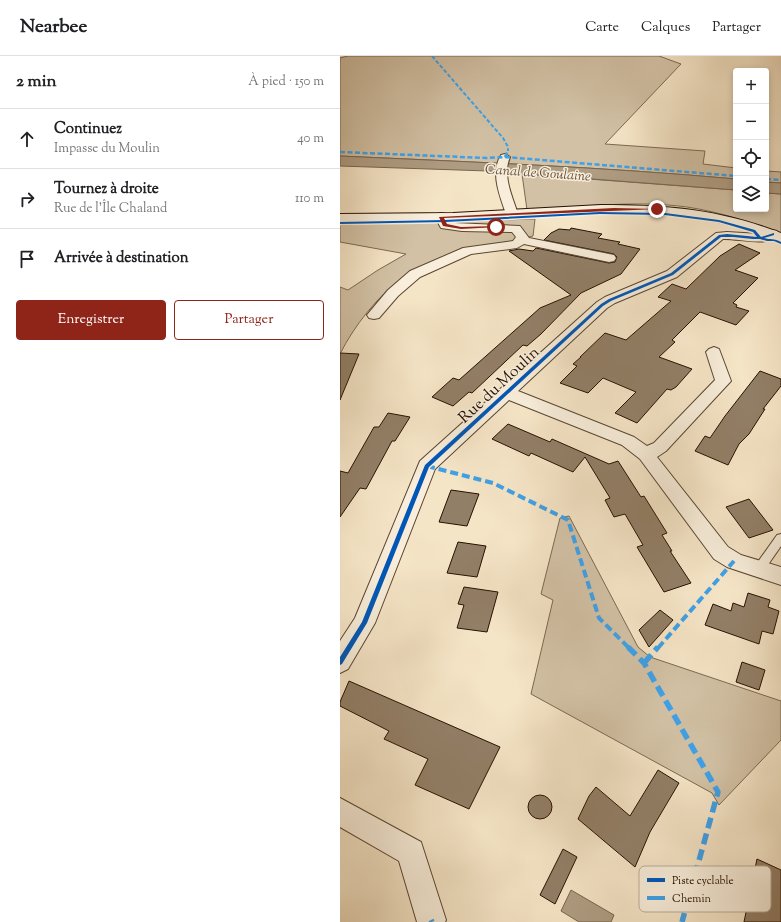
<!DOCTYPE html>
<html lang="fr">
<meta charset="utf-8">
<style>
body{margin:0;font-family:"Sorts Mill Goudy",serif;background:#f6f6f6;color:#202124}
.controls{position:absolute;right:12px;top:12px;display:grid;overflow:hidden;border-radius:4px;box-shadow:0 2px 6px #0003}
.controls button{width:36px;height:36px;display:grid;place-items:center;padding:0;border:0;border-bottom:1px solid #e0e0e0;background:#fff;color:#202124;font:20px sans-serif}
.stop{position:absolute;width:12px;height:12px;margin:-9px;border:3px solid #8f2418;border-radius:50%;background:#fff}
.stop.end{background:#8f2418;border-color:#fff;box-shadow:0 1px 4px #0008}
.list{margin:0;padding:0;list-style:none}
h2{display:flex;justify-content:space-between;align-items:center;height:52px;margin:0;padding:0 16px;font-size:17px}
h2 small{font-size:13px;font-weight:400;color:#757577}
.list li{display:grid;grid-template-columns:26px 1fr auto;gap:12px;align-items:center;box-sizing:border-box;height:60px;padding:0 16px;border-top:1px solid #e0e0e0}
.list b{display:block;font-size:15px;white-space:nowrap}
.list p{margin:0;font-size:13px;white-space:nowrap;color:#757577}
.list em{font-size:13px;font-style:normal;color:#757577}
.actions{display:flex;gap:8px;padding:12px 16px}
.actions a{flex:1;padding:9px 0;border:1px solid #8f2418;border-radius:4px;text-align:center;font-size:14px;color:#8f2418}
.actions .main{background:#8f2418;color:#fff}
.icon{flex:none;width:22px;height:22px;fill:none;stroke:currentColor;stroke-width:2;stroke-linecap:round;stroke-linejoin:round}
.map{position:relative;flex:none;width:441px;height:866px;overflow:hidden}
header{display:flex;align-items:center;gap:24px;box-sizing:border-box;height:56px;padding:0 20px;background:#fff;border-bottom:1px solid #e0e0e0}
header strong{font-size:19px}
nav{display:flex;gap:22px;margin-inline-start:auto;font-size:14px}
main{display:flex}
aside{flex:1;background:#fff}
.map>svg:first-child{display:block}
.green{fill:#d2c1a5;stroke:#7c6952}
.water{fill:#af9d83;stroke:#79654f}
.building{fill:#927f67;stroke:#271100}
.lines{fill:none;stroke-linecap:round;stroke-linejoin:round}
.lane-casing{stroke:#5a4632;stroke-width:2}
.street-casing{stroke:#5a4632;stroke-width:2}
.secondary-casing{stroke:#271100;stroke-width:2}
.lane{fill:#f8eedb;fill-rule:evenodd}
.street{fill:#f8eedb;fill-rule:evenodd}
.secondary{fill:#f8eedb;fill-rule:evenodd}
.quiet-far3{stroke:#3ea1e9;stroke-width:2;stroke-dasharray:4 2;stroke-linecap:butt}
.quiet-far2{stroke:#3ea1e9;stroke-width:2.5;stroke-dasharray:5 2.5;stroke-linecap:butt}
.quiet-far1{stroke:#3ea1e9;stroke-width:4;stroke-dasharray:8 4;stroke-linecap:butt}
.quiet{stroke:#3ea1e9;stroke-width:5.5;stroke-dasharray:11 5.5;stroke-linecap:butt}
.cycleway-casing{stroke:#f8eedb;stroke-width:3}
.cycleway{fill:#0057b8;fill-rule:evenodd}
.route{fill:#8f2418}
.labels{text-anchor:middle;stroke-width:3;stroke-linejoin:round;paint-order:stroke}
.far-water-label{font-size:14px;font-style:italic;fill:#64503b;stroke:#f8eedb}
.street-label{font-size:16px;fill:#271100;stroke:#f8eedb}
.key{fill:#f8eedb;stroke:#b9ac99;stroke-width:1}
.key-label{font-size:11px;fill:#271100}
</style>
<header>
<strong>Nearbee</strong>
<nav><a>Carte</a><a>Calques</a><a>Partager</a></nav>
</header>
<main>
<aside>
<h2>2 min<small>À pied · 150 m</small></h2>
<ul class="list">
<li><svg class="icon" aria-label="ahead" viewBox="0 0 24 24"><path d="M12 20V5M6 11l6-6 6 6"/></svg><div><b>Continuez</b><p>Impasse du Moulin</p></div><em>40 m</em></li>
<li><svg class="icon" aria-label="right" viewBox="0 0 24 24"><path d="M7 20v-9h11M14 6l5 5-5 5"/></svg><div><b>Tournez à droite</b><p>Rue de l'Île Chaland</p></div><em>110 m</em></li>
<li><svg class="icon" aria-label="arrive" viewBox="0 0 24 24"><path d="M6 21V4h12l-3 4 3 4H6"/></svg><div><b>Arrivée à destination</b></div></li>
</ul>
<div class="actions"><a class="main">Enregistrer</a><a>Partager</a></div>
</aside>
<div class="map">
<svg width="441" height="866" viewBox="0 0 441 866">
<rect width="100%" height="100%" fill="#f5e5c7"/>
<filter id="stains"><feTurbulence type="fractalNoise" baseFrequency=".005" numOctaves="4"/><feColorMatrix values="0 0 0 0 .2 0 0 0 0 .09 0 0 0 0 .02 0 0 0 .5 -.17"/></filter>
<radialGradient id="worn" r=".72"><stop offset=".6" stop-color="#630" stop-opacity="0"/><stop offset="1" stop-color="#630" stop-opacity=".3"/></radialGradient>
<path class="green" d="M 8,0 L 319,0 L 341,8 L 265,88 L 365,95 L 363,108 L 396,112 L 396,123 C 264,111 132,106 0,100 L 0,2 Z
M 426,115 L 441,116 L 441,127 L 426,126 Z
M 182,118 L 396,134 L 396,153 L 426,153 L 426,137 L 441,138 L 441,177 C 410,166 380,156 347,151 C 295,144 239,151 187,154 Z
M 195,163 L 193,180 C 169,186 145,192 121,199 C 101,205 79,209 62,222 C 37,241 14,270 0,298 L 0,231 L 8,234 L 38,214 L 66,198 L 0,186 L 0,169 Z
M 229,460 L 298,591 L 310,601 L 441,645 L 441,684 L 379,749 L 372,737 L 191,638 L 213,544 L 201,538 L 220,462 Z"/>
<path class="water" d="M 0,100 C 132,106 264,111 396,123 L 396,134 L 148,115 L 0,110 Z
M 426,126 L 441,127 L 441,138 L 426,137 Z
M 231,834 L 274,859 L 271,866 L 239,866 L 221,855 Z"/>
<path class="building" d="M 231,172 L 262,178 L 258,182 L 280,186 L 278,188 L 300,193 L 281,218 L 241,237 L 201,278 L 187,290 L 183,289 L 132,337 L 129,336 L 113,350 L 92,341 L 113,322 L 119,324 L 200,252 L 231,239 L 169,195 L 179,193 L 193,195 L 196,192 L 269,207 L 275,206 L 277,201 L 274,198 L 204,184 L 211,177 L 219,173 L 230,174 Z
M 399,188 L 420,197 L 395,214 L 418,222 L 393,247 L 397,249 L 396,251 L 409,255 L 396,269 L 360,256 L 332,284 L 335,286 L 319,301 L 352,313 L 336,331 L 331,334 L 327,333 L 297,367 L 275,357 L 296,336 L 263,322 L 248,337 L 220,327 L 237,310 L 233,308 L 241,301 L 240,301 L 265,277 L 286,284 L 331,245 L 318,241 L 332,228 L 346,233 L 380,200 Z
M 0,297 L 19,298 L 0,344 Z
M 420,315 L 441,323 L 441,330 L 423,353 L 425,353 L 409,378 L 399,388 L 388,409 L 355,395 L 365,380 L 370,382 L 385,360 Z
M 48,357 L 70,361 L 55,385 L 52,385 L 26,433 L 20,432 L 0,461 L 0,415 L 8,417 L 34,371 L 39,371 Z
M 168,368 L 210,386 L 212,383 L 269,408 L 278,405 L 301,441 L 304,440 L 327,477 L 322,479 L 332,495 L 330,495 L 351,527 L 324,536 L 297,491 L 303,489 L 285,458 L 274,461 L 265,444 L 270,442 L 245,401 L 233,416 L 191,397 L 189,400 L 152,383 Z
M 111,434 L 139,438 L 127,470 L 99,466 Z
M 409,443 L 433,474 L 409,482 L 386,451 Z
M 118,486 L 146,490 L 137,521 L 107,517 Z
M 124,531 L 158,536 L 147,576 L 117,572 L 124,549 L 118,548 Z
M 408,537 L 430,544 L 428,551 L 439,555 L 433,578 L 422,575 L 419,588 L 365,569 L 373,548 L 391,555 L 393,547 L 404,551 Z
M 320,554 L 333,564 L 309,591 L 299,574 Z
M 402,606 L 425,614 L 419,634 L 396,626 Z
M 9,625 L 160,691 L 129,753 L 75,729 L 88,703 L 44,683 L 49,675 L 0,650 L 0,646 Z
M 318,714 L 339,727 L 310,776 L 295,811 L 238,763 L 249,740 L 256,731 L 290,760 Z
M188 751a12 12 0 1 1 24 0a12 12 0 1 1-24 0Z
M 223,793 L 237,801 L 215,848 L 200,839 Z
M 417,803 L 441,814 L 441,866 L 404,866 Z"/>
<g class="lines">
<defs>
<path id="lane" d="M 441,478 L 441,490 L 423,516 L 419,517 L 415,516 L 413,513 L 415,510 L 437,479 Z"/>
<path id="street" d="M 165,98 L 170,101 C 162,119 172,140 178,158 L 176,161 L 168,161 L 166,158 C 160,140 150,117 161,99 Z
M 101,157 L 105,158 L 110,166 L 114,167 L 180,170 L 189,182 L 274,199 L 276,202 L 274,205 L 269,206 L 184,188 L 177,192 L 131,198 L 80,221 L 58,240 L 39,262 L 34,263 L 29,262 L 27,259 L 48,234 L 70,215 L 123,192 L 173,185 L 176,181 L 172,176 L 122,175 L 101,172 L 95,161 L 97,158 Z
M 433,174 L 437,175 L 439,178 C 430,192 398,182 383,183 L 337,221 L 275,247 L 267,252 L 178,335 L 294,381 L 307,390 L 314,387 L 375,324 L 366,296 L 369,293 L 374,291 L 379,293 L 391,325 L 326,395 L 317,401 L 388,491 L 401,499 L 441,511 L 441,529 L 387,511 L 374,503 L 300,403 L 282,389 L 169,344 L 95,413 L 35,567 L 8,613 L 0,617 L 0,585 L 15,562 L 80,405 L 257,246 L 265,241 L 327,215 L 376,177 L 387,176 L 420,178 Z
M 0,742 L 81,786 L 106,864 L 105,866 L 77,866 L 59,805 L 0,771 Z"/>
<path id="secondary" d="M 261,149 C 328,149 378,153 441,177 L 441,186 L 401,172 L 371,164 L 335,159 L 298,157 L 261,157 L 113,165 L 0,166 L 0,158 L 113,157 Z"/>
</defs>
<use href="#lane" class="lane-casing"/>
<use href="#street" class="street-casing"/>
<use href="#secondary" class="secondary-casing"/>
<use href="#lane" class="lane"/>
<use href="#street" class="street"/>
<use href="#secondary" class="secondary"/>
<path class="quiet-far3" d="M 92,0 L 163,82 L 168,91 L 168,95"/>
<path class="quiet-far2" d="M 0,96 L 146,102 L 165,101 L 396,120
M 165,101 L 168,94
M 426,123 L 441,124"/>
<path class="quiet-far1" d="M 87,410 L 153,427 L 228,464 L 259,562 L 289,592
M 318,592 L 394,505"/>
<path class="quiet" d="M 288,591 L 304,607 L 378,736 L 342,866
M 304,607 L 318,591
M 91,864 L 92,866"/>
<defs>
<path id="cycleway" d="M 260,156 L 325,157 L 379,164 L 415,174 L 421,181 L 434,177 L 434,179 L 424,182 C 430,184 434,182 441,186 L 441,188 L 434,185 L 427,185 L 420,183 L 413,183 L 393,181 L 381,181 L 333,219 L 271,245 L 263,250 L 89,411 L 27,567 L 2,608 L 0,609 L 0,601 L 22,566 L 85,409 L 261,248 L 269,243 L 331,217 L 379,179 L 387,178 L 417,181 L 413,176 L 379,166 L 325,159 L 260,158 L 105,166 L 0,168 L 0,166 L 105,164 Z"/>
</defs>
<use href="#cycleway" class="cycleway-casing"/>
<use href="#cycleway" class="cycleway"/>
</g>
<path class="route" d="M 274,152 L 319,153 L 104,162 L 107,168 L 121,171 L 156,170 L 158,171 L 121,173 L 103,170 L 99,161 Z"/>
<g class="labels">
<g class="far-water-label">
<text transform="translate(198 116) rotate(4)" y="5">Canal de Goulaine</text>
</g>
<g class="street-label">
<text transform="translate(158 328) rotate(-43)" y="6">Rue du Moulin</text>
</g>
</g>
<rect x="299" y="810" width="132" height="46" rx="6" class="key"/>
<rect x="307" y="822" width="18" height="4" fill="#0057b8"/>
<rect x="307" y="840" width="18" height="4" fill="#3ea1e9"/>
<g class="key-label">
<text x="332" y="828">Piste cyclable</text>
<text x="332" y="846">Chemin</text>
</g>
<rect width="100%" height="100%" filter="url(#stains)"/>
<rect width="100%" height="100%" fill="url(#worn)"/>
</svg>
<div class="controls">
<button>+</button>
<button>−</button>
<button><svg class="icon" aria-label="locate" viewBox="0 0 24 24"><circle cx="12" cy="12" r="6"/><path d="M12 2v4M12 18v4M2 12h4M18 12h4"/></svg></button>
<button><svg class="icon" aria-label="layers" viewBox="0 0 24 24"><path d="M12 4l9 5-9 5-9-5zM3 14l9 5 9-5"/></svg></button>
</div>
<div class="stop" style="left:156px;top:171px"></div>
<div class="stop end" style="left:317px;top:153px"></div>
</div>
</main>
